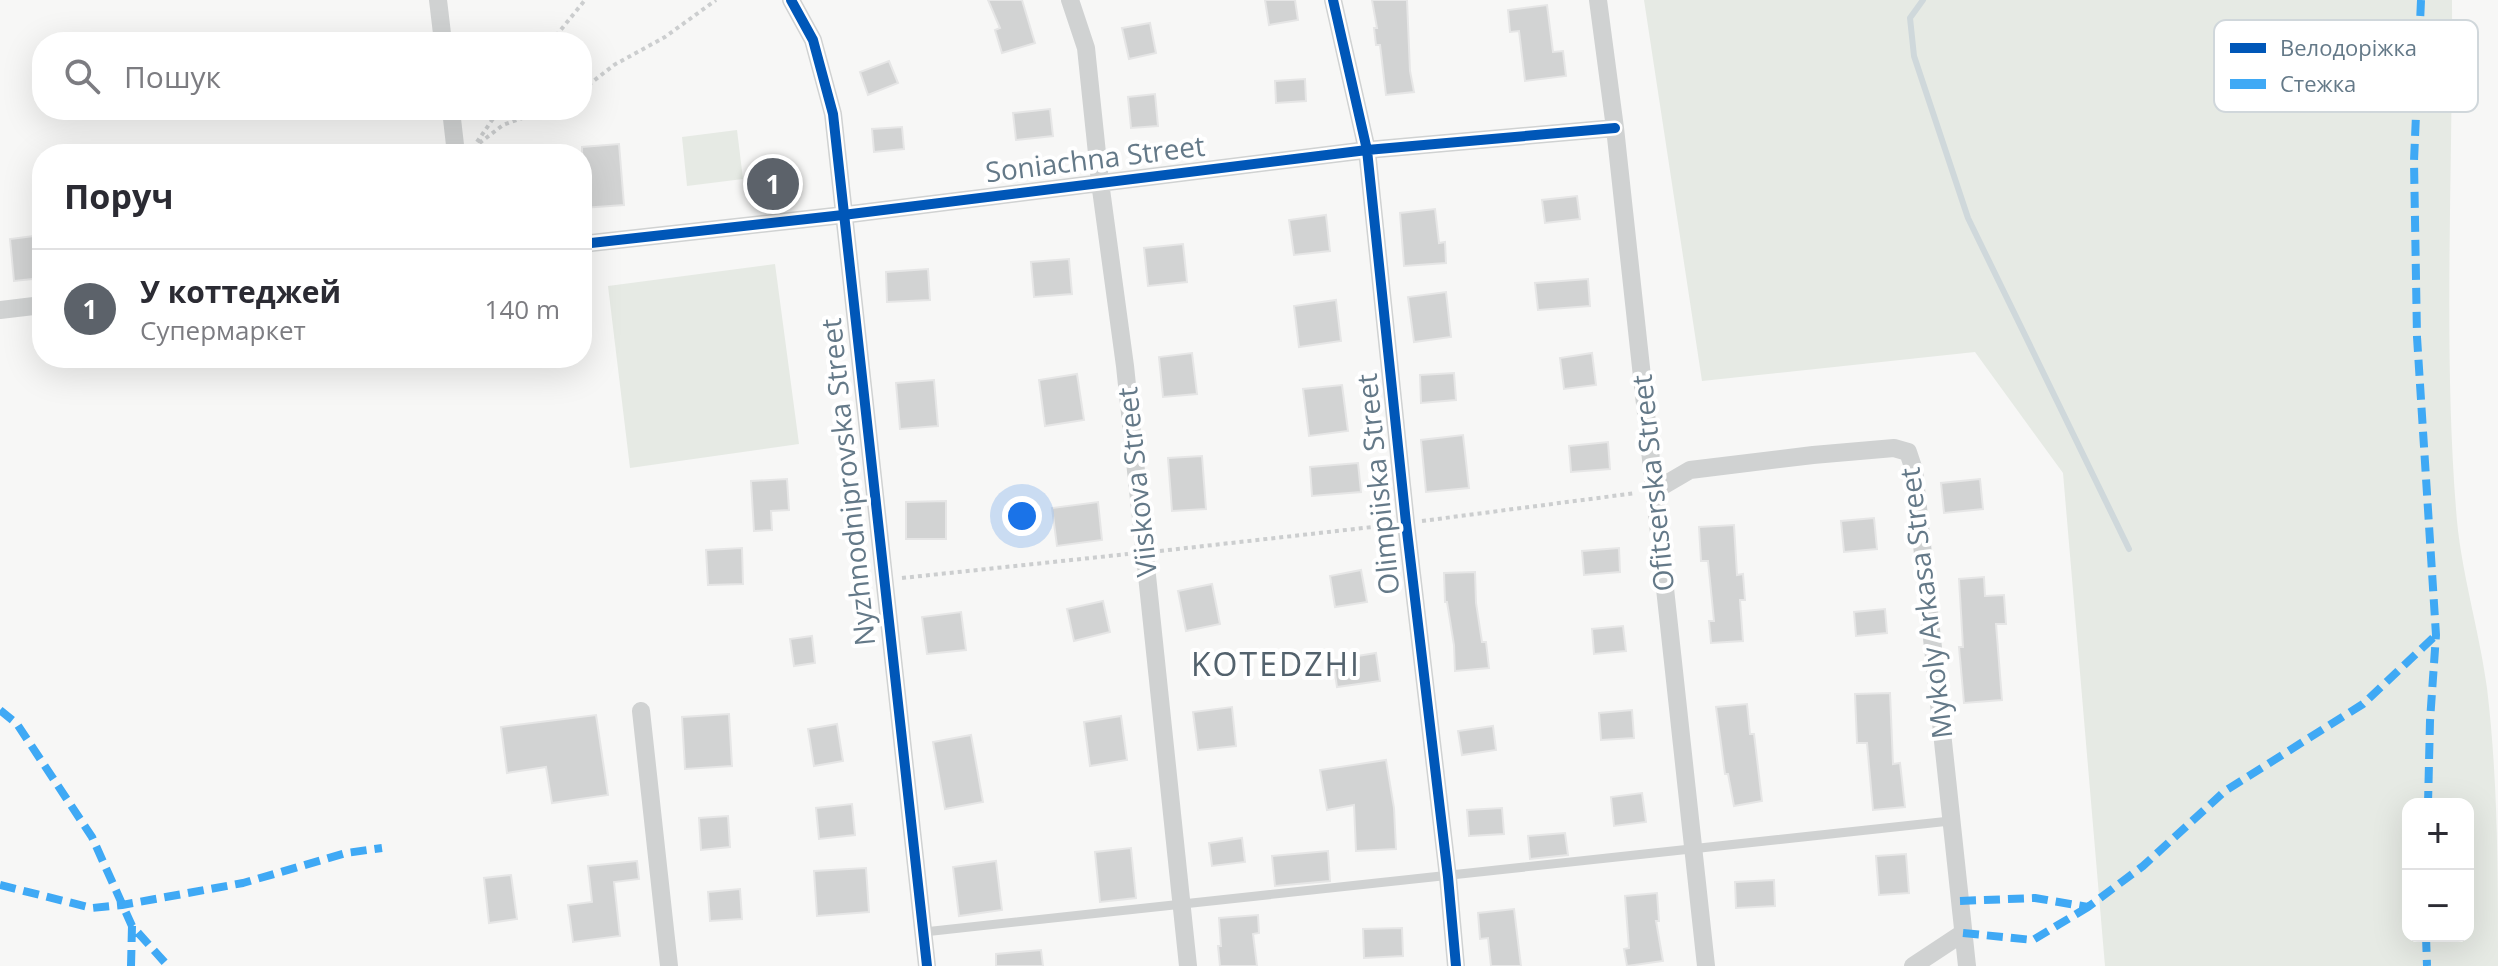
<!DOCTYPE html>
<html lang="uk">
<meta charset="utf-8">
<style>
body{margin:0;font-family:"Open Sans",sans-serif;background:#f2f2f3;color:#2b2b33}
.controls{position:absolute;right:24px;bottom:24px;display:grid;overflow:hidden;border-radius:16px;box-shadow:0 8px 32px #0002}
.controls button{width:72px;height:72px;display:grid;place-items:center;padding:0;border:0;border-bottom:2px solid #e1e1e2;background:#fff;color:#2b2b33;font:40px sans-serif}
.you{position:absolute;left:1022px;top:516px;width:28px;height:28px;margin:-20px;border:6px solid #fff;border-radius:50%;background:#1a73e8;box-shadow:0 0 0 12px #1a73e833}
.badge{display:grid;place-items:center;width:52px;height:52px;border-radius:50%;background:#5c626a;color:#fff;font-size:26px;font-weight:700}
.pin{position:absolute;translate:-50% -50%;border:4px solid #fff;box-shadow:0 2px 8px #0006}
.list{margin:0;padding:0;list-style:none}
h2{display:flex;justify-content:space-between;align-items:center;height:104px;margin:0;padding:0 32px;font-size:34px}
h2 small{font-size:26px;font-weight:400;color:#7c7c81}
.list li{display:grid;grid-template-columns:52px 1fr auto;gap:24px;align-items:center;box-sizing:border-box;height:120px;padding:0 32px;border-top:2px solid #e1e1e2}
.list b{display:block;font-size:30px;white-space:nowrap}
.list p{margin:0;font-size:26px;white-space:nowrap;color:#7c7c81}
.list em{font-size:26px;font-style:normal;color:#7c7c81}
.icon{flex:none;width:44px;height:44px;fill:none;stroke:currentColor;stroke-width:2;stroke-linecap:round;stroke-linejoin:round}
.map{position:relative;flex:none;width:2498px;height:966px;overflow:hidden}
.search{position:absolute;background:#fff;box-shadow:0 8px 32px #0002;left:32px;top:32px;width:560px;height:88px;display:flex;align-items:center;gap:20px;box-sizing:border-box;padding:0 28px;border-radius:32px;color:#7c7c81;font-size:30px}
.panel{position:absolute;background:#fff;box-shadow:0 8px 32px #0002;left:32px;top:144px;width:560px;height:224px;border-radius:32px}
.map>svg:first-child{display:block}
.green{fill:#e6eae4;fill-rule:evenodd}
.lines{fill:none;stroke-linecap:round;stroke-linejoin:round}
.stream{stroke:#cfd8db;stroke-width:6}
.building{fill:#d2d3d3;stroke:#e6e6e6;stroke-width:2}
.path{stroke:#cccecf;stroke-width:4;stroke-dasharray:4 4;stroke-linecap:butt}
.lane{stroke:#d0d2d2;stroke-width:9}
.street{stroke:#d0d2d2;stroke-width:18}
.quiet{stroke:#3fa9f5;stroke-width:8;stroke-dasharray:16 8;stroke-linecap:butt}
.cycleway-casing{stroke:#fff;stroke-width:15}
.cycleway{stroke:#0057b8;stroke-width:10}
.labels{text-anchor:middle;stroke-width:8;stroke-linejoin:round;paint-order:stroke}
.street-label{font-size:28px;fill:#647988;stroke:#fff}
.quarter-label{font-size:32px;letter-spacing:2px;fill:#53626d;stroke:#fff}
.key{fill:#fff;stroke:#d0d7db;stroke-width:2}
.key-label{font-size:22px;fill:#647988}
</style>
<div class="map">
<svg width="2498" height="966" viewBox="0 0 2498 966">
<rect width="100%" height="100%" fill="#f7f7f6"/>
<path class="green" d="M 1644,0 L 2452,0 C 2453,169 2443,340 2456,509 C 2460,569 2479,628 2487,688 C 2498,780 2498,873 2498,966 L 2105,966 L 2063,473 L 1975,352 L 1702,381 ZM 2468,804 L 2468,936 L 2408,936 L 2408,804 Z
M 737,130 L 743,179 L 687,186 L 682,137 Z
M 775,264 L 799,444 L 630,468 L 608,286 Z"/>
<g class="lines">
<path class="stream" d="M 1923,0 L 1910,18 L 1914,56 L 1968,218 L 2129,549"/>
</g>
<path class="building" d="M 988,0 L 1022,0 L 1035,43 L 1002,53 L 995,30 L 1000,28 Z
M 1265,0 L 1295,0 L 1298,20 L 1269,25 Z
M 1372,0 L 1407,0 L 1410,71 L 1414,92 L 1386,95 L 1380,45 L 1376,45 L 1374,28 L 1377,28 Z
M 1547,5 L 1553,52 L 1563,51 L 1566,76 L 1525,81 L 1519,31 L 1510,32 L 1508,10 Z
M 1150,23 L 1156,53 L 1129,59 L 1122,28 Z
M 889,61 L 898,83 L 868,95 L 860,72 Z
M 1305,79 L 1306,101 L 1276,103 L 1275,81 Z
M 1155,94 L 1158,126 L 1131,128 L 1128,97 Z
M 1050,109 L 1053,136 L 1016,140 L 1013,113 Z
M 902,127 L 904,149 L 874,152 L 872,129 Z
M 619,144 L 624,205 L 582,208 L 582,147 Z
M 794,170 L 796,196 L 753,200 L 751,173 Z
M 1577,196 L 1580,219 L 1545,223 L 1542,200 Z
M 1435,209 L 1439,243 L 1445,242 L 1446,263 L 1404,266 L 1400,213 Z
M 1326,215 L 1330,251 L 1294,255 L 1289,220 Z
M 42,235 L 42,278 L 14,281 L 10,239 Z
M 1183,244 L 1187,282 L 1148,286 L 1144,248 Z
M 1069,259 L 1072,294 L 1034,297 L 1031,262 Z
M 928,269 L 930,300 L 887,302 L 886,272 Z
M 1588,279 L 1590,306 L 1538,310 L 1535,283 Z
M 1446,292 L 1451,337 L 1414,342 L 1408,297 Z
M 1336,300 L 1341,341 L 1299,347 L 1294,306 Z
M 1192,353 L 1197,394 L 1163,397 L 1159,357 Z
M 1592,353 L 1596,385 L 1564,389 L 1560,358 Z
M 1454,373 L 1456,400 L 1421,403 L 1420,375 Z
M 1077,374 L 1084,420 L 1045,426 L 1039,380 Z
M 934,380 L 938,426 L 900,429 L 896,383 Z
M 1342,385 L 1348,431 L 1309,436 L 1303,389 Z
M 1463,435 L 1469,488 L 1426,492 L 1421,440 Z
M 1608,442 L 1610,469 L 1571,472 L 1569,446 Z
M 1202,456 L 1206,509 L 1172,511 L 1168,458 Z
M 1358,463 L 1361,492 L 1312,496 L 1310,467 Z
M 787,479 L 789,510 L 771,511 L 772,530 L 754,531 L 751,481 Z
M 1980,479 L 1983,509 L 1944,513 L 1941,483 Z
M 946,501 L 946,539 L 906,539 L 906,502 Z
M 1098,502 L 1102,540 L 1057,546 L 1052,508 Z
M 1874,518 L 1877,549 L 1844,552 L 1841,521 Z
M 1734,525 L 1737,575 L 1743,574 L 1745,600 L 1740,600 L 1743,641 L 1711,643 L 1709,621 L 1714,621 L 1708,561 L 1701,561 L 1699,527 Z
M 742,548 L 743,584 L 708,585 L 706,550 Z
M 1619,548 L 1620,572 L 1584,575 L 1582,551 Z
M 1361,570 L 1367,602 L 1335,607 L 1330,576 Z
M 1475,572 L 1476,603 L 1482,642 L 1486,642 L 1489,668 L 1455,671 L 1454,645 L 1447,602 L 1445,602 L 1444,573 Z
M 1984,577 L 1985,596 L 2004,595 L 2006,624 L 1996,624 L 2002,700 L 1964,703 L 1959,647 L 1963,647 L 1959,579 Z
M 1212,584 L 1220,624 L 1186,631 L 1178,591 Z
M 1103,601 L 1110,632 L 1074,641 L 1067,609 Z
M 1885,609 L 1887,633 L 1856,636 L 1854,612 Z
M 961,612 L 966,650 L 927,654 L 922,617 Z
M 1623,626 L 1626,651 L 1594,654 L 1592,629 Z
M 812,636 L 815,663 L 794,666 L 790,639 Z
M 1376,653 L 1380,681 L 1337,687 L 1333,660 Z
M 1890,693 L 1893,764 L 1900,763 L 1905,807 L 1873,810 L 1867,743 L 1857,743 L 1855,694 Z
M 1747,704 L 1750,734 L 1754,734 L 1762,801 L 1734,806 L 1728,774 L 1725,774 L 1716,707 Z
M 1232,707 L 1236,746 L 1198,750 L 1193,712 Z
M 1632,710 L 1634,738 L 1601,740 L 1599,713 Z
M 729,714 L 732,766 L 685,769 L 682,717 Z
M 596,715 L 608,795 L 552,803 L 546,767 L 507,773 L 501,727 Z
M 1121,716 L 1127,760 L 1090,766 L 1084,722 Z
M 837,724 L 843,761 L 814,766 L 808,729 Z
M 1493,726 L 1496,750 L 1462,755 L 1458,731 Z
M 971,735 L 983,802 L 945,809 L 933,742 Z
M 1386,760 L 1394,808 L 1396,849 L 1356,851 L 1354,805 L 1327,810 L 1320,770 Z
M 1642,793 L 1646,822 L 1614,826 L 1611,797 Z
M 852,804 L 855,835 L 819,839 L 816,808 Z
M 1502,808 L 1504,834 L 1469,836 L 1467,810 Z
M 728,816 L 730,847 L 701,850 L 699,818 Z
M 1565,833 L 1568,855 L 1530,859 L 1528,836 Z
M 1242,838 L 1245,862 L 1212,866 L 1209,843 Z
M 1131,848 L 1136,898 L 1100,902 L 1095,852 Z
M 1328,851 L 1330,881 L 1275,886 L 1272,856 Z
M 1906,854 L 1909,893 L 1879,895 L 1876,856 Z
M 637,861 L 639,879 L 614,882 L 620,936 L 573,942 L 568,905 L 592,902 L 588,866 Z
M 996,861 L 1002,910 L 959,916 L 953,867 Z
M 866,868 L 869,912 L 817,916 L 814,871 Z
M 511,875 L 517,919 L 489,923 L 484,878 Z
M 1774,880 L 1775,906 L 1736,908 L 1735,882 Z
M 740,889 L 742,919 L 710,921 L 708,892 Z
M 1657,893 L 1659,921 L 1656,921 L 1663,961 L 1627,966 L 1624,949 L 1629,948 L 1625,896 Z
M 1514,909 L 1521,966 L 1491,966 L 1488,938 L 1480,939 L 1478,913 Z
M 1258,915 L 1259,933 L 1253,934 L 1257,966 L 1220,966 L 1218,946 L 1221,946 L 1219,918 Z
M 1402,928 L 1403,956 L 1364,958 L 1363,929 Z
M 1041,950 L 1043,966 L 996,966 L 996,954 Z"/>
<g class="lines">
<path class="path" d="M 551,42 L 585,0
M 582,90 L 614,65 L 665,37 L 716,0
M 477,142 L 499,110
M 473,148 L 503,125 L 544,110
M 1422,521 L 1636,493
M 1160,551 L 1390,525
M 902,578 L 1128,554"/>
<path class="lane" d="M 924,932 L 1950,821"/>
<path class="street" d="M 438,0 L 443,42
M 791,0 L 813,40 L 833,114 L 927,966
M 1070,0 L 1086,48 L 1100,182 L 1125,366 L 1188,966
M 1333,0 L 1367,150 L 1406,523 L 1448,877 L 1456,966
M 1598,0 L 1615,128 L 1706,966
M 451,110 L 456,154
M 582,244 L 843,215 L 1367,150 L 1615,128
M 0,310 L 42,305
M 1654,491 L 1690,470 L 1813,455 L 1894,448 L 1908,452 L 1914,470 L 1967,966
M 641,711 L 669,966
M 1913,966 L 1963,933"/>
<path class="quiet" d="M 2421,0 L 2414,161 L 2417,337 L 2436,635 L 2430,721 L 2428,804
M 0,710 L 17,724 L 92,837 L 132,926 L 168,966
M 0,885 L 92,908 L 122,905 L 243,883 L 346,853 L 382,848
M 1960,901 L 2035,898 L 2088,907 L 2143,866 L 2225,791 L 2363,704 L 2436,635
M 1963,933 L 2033,940 L 2088,907
M 2426,936 L 2427,966
M 131,966 L 132,926"/>
<defs>
<path id="cycleway" d="M 791,0 L 813,40 L 833,114 L 927,966
M 1333,0 L 1367,150 L 1406,523 L 1448,877 L 1456,966
M 582,244 L 843,215 L 1367,150 L 1615,128"/>
</defs>
<use href="#cycleway" class="cycleway-casing"/>
<use href="#cycleway" class="cycleway"/>
</g>
<g class="labels">
<g class="street-label">
<text transform="translate(1095 159) rotate(-7)" y="10">Soniachna Street</text>
<text transform="translate(848 482) rotate(-96)" y="10">Nyzhnodniprovska Street</text>
<text transform="translate(1137 482) rotate(-96)" y="10">Viiskova Street</text>
<text transform="translate(1653 483) rotate(-96)" y="10">Ofitserska Street</text>
<text transform="translate(1378 484) rotate(-96)" y="10">Olimpiiska Street</text>
<text transform="translate(1926 603) rotate(-97)" y="10">Mykoly Arkasa Street</text>
</g>
<g class="quarter-label">
<text x="1276" y="676">KOTEDZHI</text>
</g>
</g>
<rect x="2214" y="20" width="264" height="92" rx="12" class="key"/>
<rect x="2230" y="43" width="36" height="10" fill="#0057b8"/>
<rect x="2230" y="79" width="36" height="10" fill="#3fa9f5"/>
<g class="key-label">
<text x="2280" y="56">Велодоріжка</text>
<text x="2280" y="92">Стежка</text>
</g>
</svg>
<div class="controls">
<button>+</button>
<button>−</button>
</div>
<div class="you"></div>
<div class="pin badge" style="left:773px;top:184px">1</div>
<div class="search"><svg class="icon" aria-label="search" viewBox="0 0 24 24"><circle cx="10" cy="10" r="6"/><path d="M15 15l6 6"/></svg>Пошук</div>
<section class="panel">
<h2>Поруч<small></small></h2>
<ul class="list">
<li><span class="badge">1</span><div><b>У коттеджей</b><p>Супермаркет</p></div><em>140 m</em></li>
</ul>
</section>
</div>
